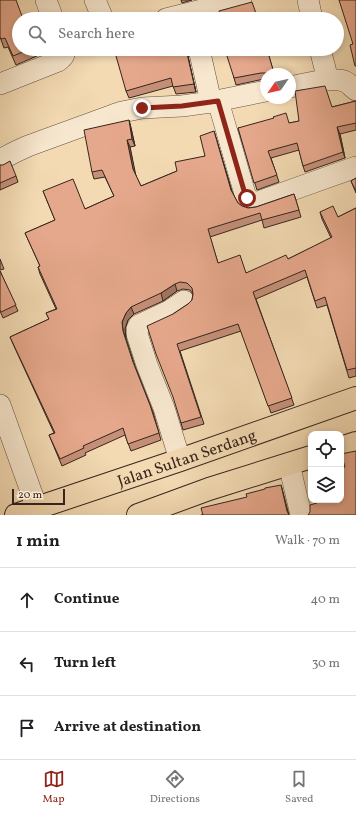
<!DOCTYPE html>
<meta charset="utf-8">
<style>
body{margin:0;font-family:Vollkorn,serif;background:#f6f6f6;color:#202124}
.controls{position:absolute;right:12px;bottom:12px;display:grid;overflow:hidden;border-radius:8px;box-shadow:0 2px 6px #0003}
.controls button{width:36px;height:36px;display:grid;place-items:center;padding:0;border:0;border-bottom:1px solid #e0e0e0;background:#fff;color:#202124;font:20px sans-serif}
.compass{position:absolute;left:260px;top:68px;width:36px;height:36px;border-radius:50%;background:#fff;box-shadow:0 2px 6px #0003;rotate:236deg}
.scale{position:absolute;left:12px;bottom:10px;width:53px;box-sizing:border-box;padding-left:4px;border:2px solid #35251e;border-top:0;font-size:11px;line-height:14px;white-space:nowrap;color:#35251e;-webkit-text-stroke:3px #f7e7ce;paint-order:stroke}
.stop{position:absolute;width:12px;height:12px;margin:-9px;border:3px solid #8f2418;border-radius:50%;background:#fff}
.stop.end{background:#8f2418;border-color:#fff;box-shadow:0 1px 4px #0008}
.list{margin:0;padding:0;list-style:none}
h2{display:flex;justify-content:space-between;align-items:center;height:52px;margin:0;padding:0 16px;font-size:17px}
h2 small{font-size:13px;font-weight:400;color:#757577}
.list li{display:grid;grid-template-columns:26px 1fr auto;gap:12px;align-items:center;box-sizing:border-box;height:64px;padding:0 16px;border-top:1px solid #e0e0e0}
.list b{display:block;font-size:15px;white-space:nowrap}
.list em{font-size:13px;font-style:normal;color:#757577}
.icon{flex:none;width:22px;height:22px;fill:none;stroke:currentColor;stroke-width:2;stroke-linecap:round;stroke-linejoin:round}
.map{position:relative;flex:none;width:356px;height:515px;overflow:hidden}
.search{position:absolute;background:#fff;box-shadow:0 2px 6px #0003;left:12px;right:12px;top:12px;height:44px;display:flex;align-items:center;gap:10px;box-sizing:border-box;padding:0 14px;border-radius:22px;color:#757577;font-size:15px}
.sheet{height:244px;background:#fff}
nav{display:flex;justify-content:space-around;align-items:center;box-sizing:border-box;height:56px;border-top:1px solid #e0e0e0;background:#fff;font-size:11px;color:#757577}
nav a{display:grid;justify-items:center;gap:2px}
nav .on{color:#8f2418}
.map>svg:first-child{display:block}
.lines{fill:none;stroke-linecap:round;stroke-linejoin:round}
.minor-casing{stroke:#645243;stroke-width:22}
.trunk-casing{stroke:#35251e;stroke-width:24}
.minor{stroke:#f7e7ce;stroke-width:21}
.trunk{stroke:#f3dab3;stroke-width:22}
.wall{fill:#c69078;stroke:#35251e}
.shaded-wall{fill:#a17662;stroke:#35251e}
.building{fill:#e6a88c;stroke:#35251e}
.route{stroke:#8f2418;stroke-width:5}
.labels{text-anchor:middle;stroke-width:3.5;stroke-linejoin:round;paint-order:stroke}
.street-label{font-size:16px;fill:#35251e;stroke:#f7e7ce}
</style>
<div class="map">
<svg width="356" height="515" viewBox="0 0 356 515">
<rect width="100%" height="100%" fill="#f3dab3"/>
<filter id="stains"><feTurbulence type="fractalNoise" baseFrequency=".005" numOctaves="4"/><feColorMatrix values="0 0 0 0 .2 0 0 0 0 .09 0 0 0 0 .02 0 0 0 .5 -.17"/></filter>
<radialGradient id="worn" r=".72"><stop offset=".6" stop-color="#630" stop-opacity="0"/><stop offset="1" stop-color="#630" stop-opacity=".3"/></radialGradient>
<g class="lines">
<defs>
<path id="minor" d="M 46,0 L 53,19
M 95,0 L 103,19
M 308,0 L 312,19
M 166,19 L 241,0
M 199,49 L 211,102
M 320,49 L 328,80
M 0,84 L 58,61 C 63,57 66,55 63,49
M 290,87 C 304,84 334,76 346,82 C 350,84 353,88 356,90
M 218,101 L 245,194 L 251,203 L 255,203 L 356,167
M 0,160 L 15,152 L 28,146 L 113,115 L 122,112 L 142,108 L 182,106 L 211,102 L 266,91
M 0,405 L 37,508
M 180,460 L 164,408 L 147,365 L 137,334 L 137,329 L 139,325 L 169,311 L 184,301
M 289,464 L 301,515"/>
<g id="trunk">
<path d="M 341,448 L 356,443"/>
<path id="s1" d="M 16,515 L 180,460 L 356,398"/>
<path d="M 138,515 L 209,489 L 311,457"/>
</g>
</defs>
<use href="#minor" class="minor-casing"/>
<use href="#trunk" class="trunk-casing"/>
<use href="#minor" class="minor"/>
<use href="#trunk" class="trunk"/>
</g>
<path class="wall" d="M 0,0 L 19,49 L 34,49 L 37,56 L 16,65 L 8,47 L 4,48 L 0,37 Z
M 181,0 L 192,0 L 182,3 Z
M 230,49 L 267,49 L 274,74 L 266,74 L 266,79 L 264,79 L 236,85 L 234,78 Z
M 291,49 L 308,49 L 292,51 Z
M 187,52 L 196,92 L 176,94 L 173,86 L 129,98 L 126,91 Z
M 356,101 L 356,130 L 340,134 L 345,158 L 305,172 L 303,166 L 299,150 L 271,158 L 279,182 L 257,190 L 238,128 L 290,123 L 299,121 L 332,107 Z
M 129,120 L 131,128 L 135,146 L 130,147 L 135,174 L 141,186 L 177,171 L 205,156 L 216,138 L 232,192 L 238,203 L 242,206 L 248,208 L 256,207 L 294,194 L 301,217 L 264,228 L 262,220 L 210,237 L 218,263 L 246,273 L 288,259 L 331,238 L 322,219 L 320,212 L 338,217 L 356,208 L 356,376 L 349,378 L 327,305 L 317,308 L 307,277 L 256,299 L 294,405 L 271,413 L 241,331 L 180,351 L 204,424 L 183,430 L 181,423 L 173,314 L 188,304 L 192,300 L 193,294 L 190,290 L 183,289 L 177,291 L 163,301 L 134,314 L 128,320 L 125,329 L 126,338 L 135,366 L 153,412 L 161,440 L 131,451 L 125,435 L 85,453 L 86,455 L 62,466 L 49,435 L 54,433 L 13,344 L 10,337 L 49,319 L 46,313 L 56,309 L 40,274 L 38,267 L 40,266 L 25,233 L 55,220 L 43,191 L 85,209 L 114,196 L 105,177 L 94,179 L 92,172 Z
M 0,165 L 16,176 L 18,182 L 0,190 Z
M 356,178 L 356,193 L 351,181 Z
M 0,259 L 4,269 L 0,270 Z
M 0,271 L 18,311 L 3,318 L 0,311 Z"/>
<path class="shaded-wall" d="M 186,49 L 188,49 L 187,52 L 196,92 L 194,84 Z
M 129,120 L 131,128 L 135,146 L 132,139 Z
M 337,127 L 340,134 L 345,158 L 343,152 Z
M 214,131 L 216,138 L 234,198 L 231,190 Z
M 127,140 L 130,147 L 136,176 L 133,169 Z
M 175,284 L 177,291 L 163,301 L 161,293 Z
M 131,307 L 134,314 L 128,320 L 125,329 L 126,338 L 123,331 L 122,322 L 126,313 Z
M 281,485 L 283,492 L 289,515 L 287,511 Z"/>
<path class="building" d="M 0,0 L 16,0 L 23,19 L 19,19 L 19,49 L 30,49 L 13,56 L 5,38 L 1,39 L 0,37 Z
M 339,0 L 356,0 L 356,66 L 355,66 L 350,45 L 353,44 Z
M 252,2 L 258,19 L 221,19 L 219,11 Z
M 298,13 L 300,19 L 287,19 L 286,15 Z
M 114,49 L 186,49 L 194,84 L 173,87 L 171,78 L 126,91 Z
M 230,49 L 267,49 L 274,73 L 269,74 L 267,73 L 261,73 L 234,78 L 226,53 L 231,52 Z
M 325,86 L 332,107 L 356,101 L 356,123 L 337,127 L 343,152 L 303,166 L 297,143 L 268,151 L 277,175 L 254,183 L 238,128 L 274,118 L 273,117 L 286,113 L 289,123 L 299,121 L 295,91 Z
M 129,120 L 132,139 L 127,140 L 133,169 L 141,186 L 177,171 L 175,162 L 205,156 L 200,136 L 214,131 L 231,190 L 238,203 L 242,206 L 248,208 L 256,207 L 294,194 L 299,210 L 262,220 L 260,213 L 208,229 L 218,263 L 240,255 L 246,273 L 286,255 L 288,259 L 332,237 L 320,212 L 333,206 L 338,217 L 356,208 L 356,368 L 347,370 L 325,297 L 315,301 L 305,270 L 253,292 L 292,398 L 268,406 L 238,324 L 177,344 L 201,417 L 181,423 L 173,397 L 156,354 L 147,326 L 173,314 L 188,304 L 192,300 L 193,294 L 192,288 L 187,283 L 180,282 L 175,284 L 161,293 L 131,307 L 126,313 L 122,322 L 123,331 L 133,362 L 150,405 L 159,433 L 128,444 L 123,428 L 83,446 L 84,448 L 60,459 L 49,435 L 55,433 L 10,337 L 49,319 L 46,313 L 57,309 L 38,267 L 40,266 L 25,233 L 55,220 L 43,191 L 73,179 L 85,209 L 114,196 L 102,170 L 92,172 L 84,130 Z
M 10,161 L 16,176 L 0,183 L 0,165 L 3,165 Z
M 356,178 L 356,191 L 351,181 Z
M 0,271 L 16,305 L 1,312 L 0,310 Z
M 356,451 L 356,515 L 308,515 L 310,512 L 310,505 L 317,503 L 317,500 L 341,500 L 341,468 L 345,467 L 341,454 Z
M 281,485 L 287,511 L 289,515 L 201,515 L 203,515 L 201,508 L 247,497 L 246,494 L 265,489 L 265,488 Z"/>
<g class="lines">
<path class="route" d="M 142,108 L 182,106 L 218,101 L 245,194 L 247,198"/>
</g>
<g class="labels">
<g class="street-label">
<text dy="6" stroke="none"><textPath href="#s1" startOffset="180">Jalan Sultan Serdang</textPath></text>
</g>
</g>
<rect width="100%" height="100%" filter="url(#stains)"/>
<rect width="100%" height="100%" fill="url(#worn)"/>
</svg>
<div class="controls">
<button><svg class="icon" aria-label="locate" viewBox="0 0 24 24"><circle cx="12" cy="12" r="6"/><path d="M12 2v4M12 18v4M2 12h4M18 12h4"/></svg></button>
<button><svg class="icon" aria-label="layers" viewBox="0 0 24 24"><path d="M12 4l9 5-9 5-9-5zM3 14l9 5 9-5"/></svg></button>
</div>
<svg class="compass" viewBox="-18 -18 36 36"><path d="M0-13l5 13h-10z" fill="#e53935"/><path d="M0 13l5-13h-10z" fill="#757577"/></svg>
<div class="scale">20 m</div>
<div class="stop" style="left:247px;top:198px"></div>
<div class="stop end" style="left:142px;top:108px"></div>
<div class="search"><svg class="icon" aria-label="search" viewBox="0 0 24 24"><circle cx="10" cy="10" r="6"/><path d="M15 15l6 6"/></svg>Search here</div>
</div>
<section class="sheet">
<h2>1 min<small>Walk · 70 m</small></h2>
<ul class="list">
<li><svg class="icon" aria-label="ahead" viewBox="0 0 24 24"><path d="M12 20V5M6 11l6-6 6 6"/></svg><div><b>Continue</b></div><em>40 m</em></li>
<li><svg class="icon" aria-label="left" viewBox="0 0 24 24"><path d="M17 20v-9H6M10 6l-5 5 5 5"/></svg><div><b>Turn left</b></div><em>30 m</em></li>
<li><svg class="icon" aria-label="arrive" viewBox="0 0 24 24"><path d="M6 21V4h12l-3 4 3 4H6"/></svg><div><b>Arrive at destination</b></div></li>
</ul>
</section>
<nav>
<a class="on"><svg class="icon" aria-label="map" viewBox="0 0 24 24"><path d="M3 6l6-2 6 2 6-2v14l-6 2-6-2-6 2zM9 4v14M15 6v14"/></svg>Map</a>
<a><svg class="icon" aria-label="directions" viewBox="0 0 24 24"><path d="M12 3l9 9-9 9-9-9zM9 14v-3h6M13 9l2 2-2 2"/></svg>Directions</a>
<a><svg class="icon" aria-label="saved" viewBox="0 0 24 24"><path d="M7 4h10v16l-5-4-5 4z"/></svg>Saved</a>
</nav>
